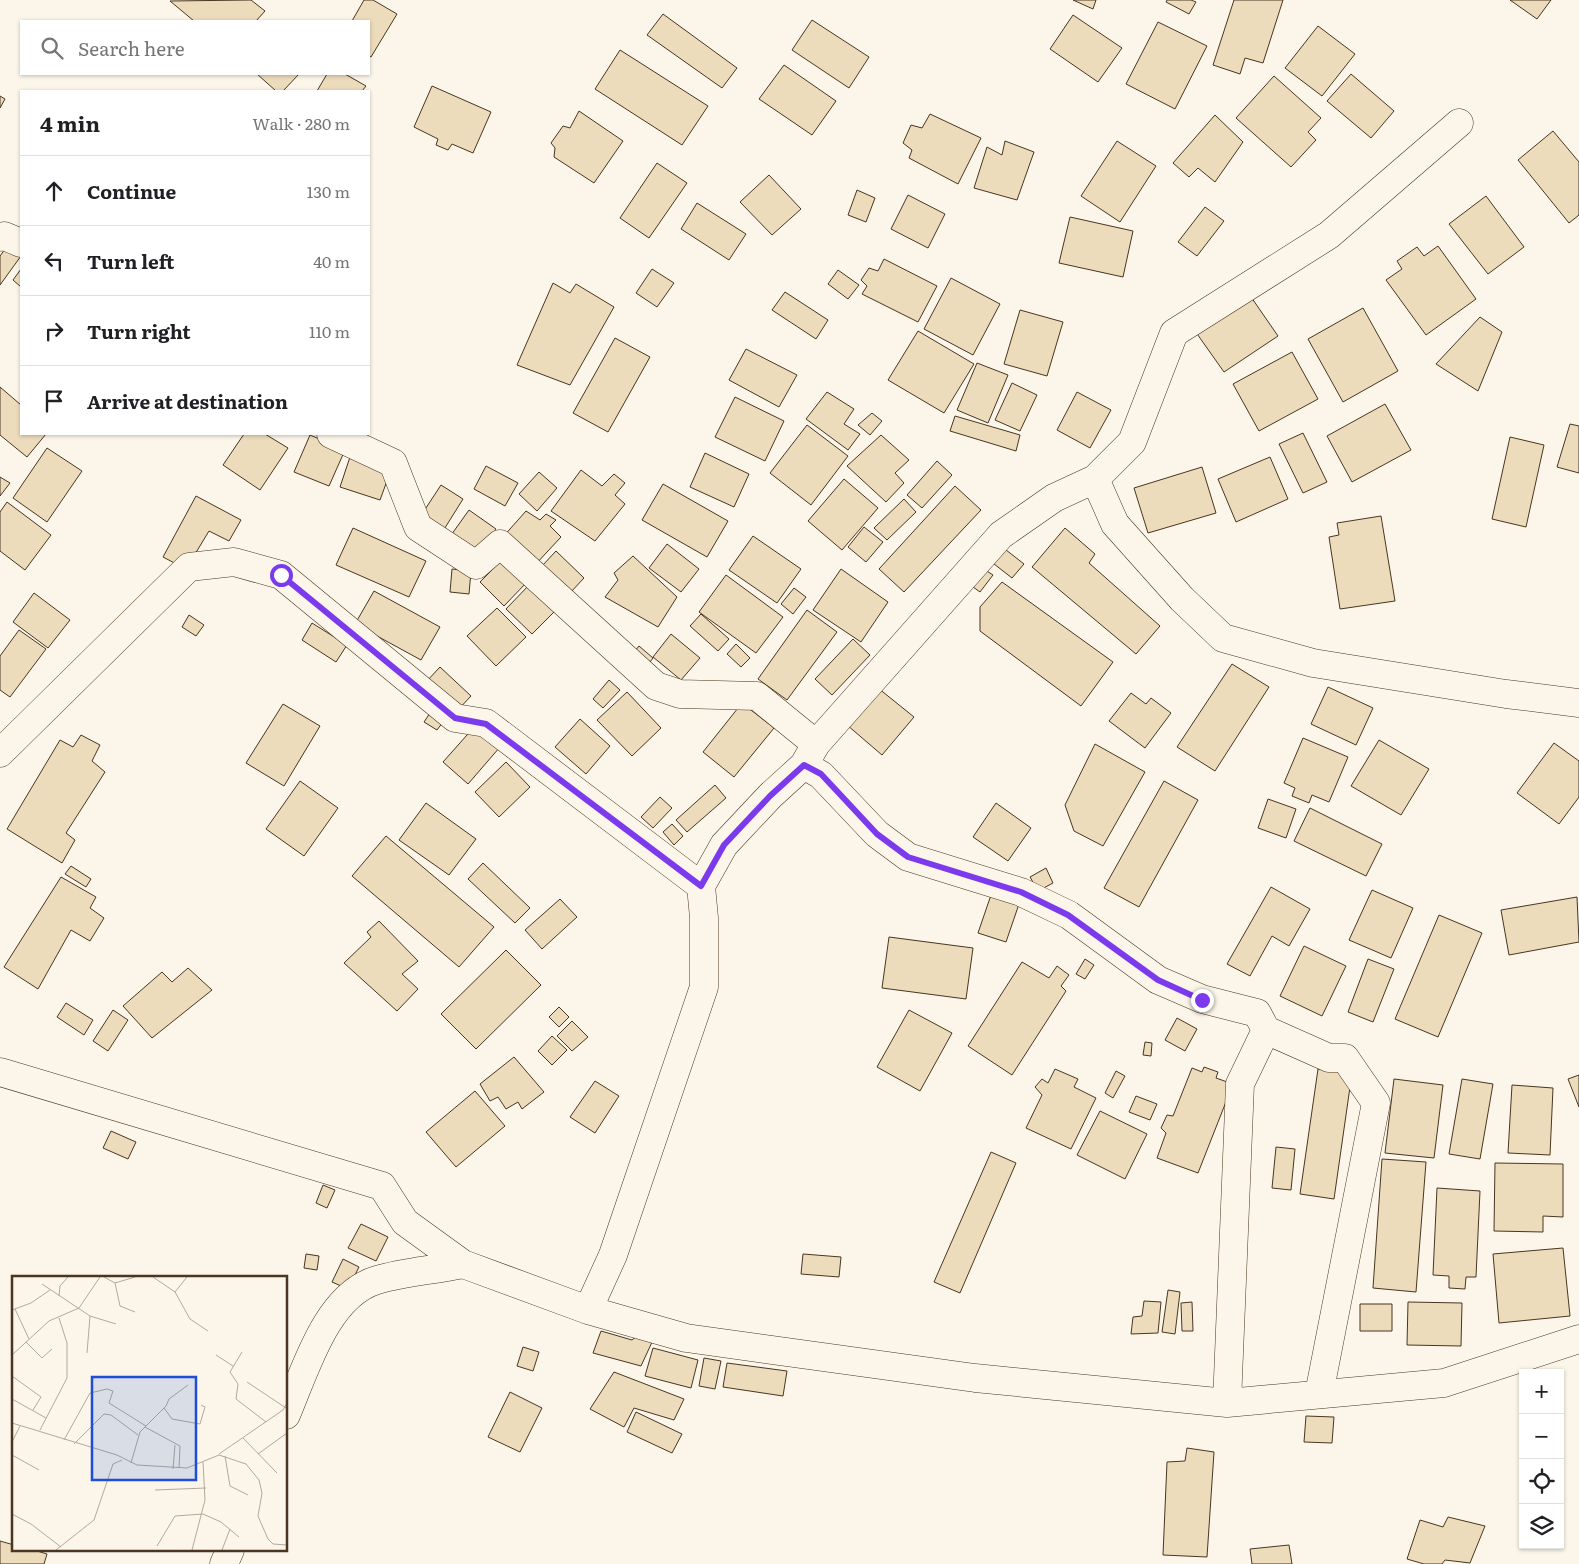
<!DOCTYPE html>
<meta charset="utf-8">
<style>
body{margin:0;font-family:Literata,serif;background:#f6f6f6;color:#202124}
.controls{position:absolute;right:15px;bottom:15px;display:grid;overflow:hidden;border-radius:0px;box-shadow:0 1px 4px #0004}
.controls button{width:45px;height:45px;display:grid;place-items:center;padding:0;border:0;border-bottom:1px solid #e0e0e0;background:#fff;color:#202124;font:25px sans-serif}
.stop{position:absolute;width:15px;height:15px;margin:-11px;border:4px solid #7c3aed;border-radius:50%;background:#fff}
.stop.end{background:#7c3aed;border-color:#fff;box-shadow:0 1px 5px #0008}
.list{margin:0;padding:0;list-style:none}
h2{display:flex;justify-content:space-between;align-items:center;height:65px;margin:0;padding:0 20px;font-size:21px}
h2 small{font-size:16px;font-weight:400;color:#757577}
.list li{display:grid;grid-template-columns:32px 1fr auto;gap:15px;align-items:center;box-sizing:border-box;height:70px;padding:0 20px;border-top:1px solid #e0e0e0}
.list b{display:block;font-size:19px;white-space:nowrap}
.list em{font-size:16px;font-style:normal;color:#757577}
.icon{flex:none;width:28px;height:28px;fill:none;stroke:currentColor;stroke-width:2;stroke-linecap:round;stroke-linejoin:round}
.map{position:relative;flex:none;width:1579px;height:1564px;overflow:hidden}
.search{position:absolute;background:#fff;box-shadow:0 1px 4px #0004;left:20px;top:20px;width:350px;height:55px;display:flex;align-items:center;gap:12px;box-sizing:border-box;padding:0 18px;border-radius:0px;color:#757577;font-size:19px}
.panel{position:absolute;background:#fff;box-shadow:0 1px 4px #0004;left:20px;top:90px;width:350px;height:345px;border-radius:0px}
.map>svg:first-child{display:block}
.building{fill:#ecdcbc;stroke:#4a3520}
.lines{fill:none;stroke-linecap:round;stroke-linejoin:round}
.minor-casing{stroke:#4a3520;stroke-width:29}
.minor{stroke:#fbf6e9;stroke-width:28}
.route{stroke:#7c3aed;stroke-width:6}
.inset-road{fill:none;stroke:#b4a999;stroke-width:1}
.view{fill:#1d4ed8;fill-opacity:0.15;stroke:#1d4ed8;stroke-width:2.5}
.inset-edge{fill:none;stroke:#4a3520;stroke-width:2.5}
</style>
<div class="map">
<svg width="1579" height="1564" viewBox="0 0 1579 1564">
<rect width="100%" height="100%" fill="#fbf6e9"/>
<path class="building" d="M 251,0 L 265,11 L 256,21 L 194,21 L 170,1 Z
M 364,0 L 373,0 L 397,14 L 371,57 L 369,56 L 369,21 L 352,21 Z
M 1073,0 L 1096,0 L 1093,9 Z
M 1167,0 L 1191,0 L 1196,2 L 1189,14 L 1166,2 Z
M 1234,0 L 1283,0 L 1263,63 L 1245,58 L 1240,74 L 1213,65 Z
M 1510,0 L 1551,0 L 1537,19 Z
M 663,14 L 737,68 L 722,88 L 647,35 Z
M 1073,15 L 1122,48 L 1098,82 L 1050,49 Z
M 812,20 L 869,57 L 849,88 L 792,50 Z
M 1158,22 L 1207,46 L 1175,109 L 1126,84 Z
M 1318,26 L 1355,54 L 1322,96 L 1285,68 Z
M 620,50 L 708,106 L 682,145 L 595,89 Z
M 784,65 L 836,101 L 812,135 L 759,99 Z
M 257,74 L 299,74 L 283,91 L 276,91 Z
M 327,74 L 345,74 L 366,86 L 362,91 L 317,91 Z
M 1351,74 L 1394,111 L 1371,138 L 1327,101 Z
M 1274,76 L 1321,118 L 1308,132 L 1316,140 L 1291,167 L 1236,118 Z
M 432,86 L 491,112 L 473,153 L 452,144 L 448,150 L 436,145 L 438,139 L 414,127 Z
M 0,96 L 5,99 L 0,108 Z
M 579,111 L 623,141 L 594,183 L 554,157 L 555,148 L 551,143 L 563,126 L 570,128 Z
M 930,114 L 981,138 L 958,184 L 909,158 L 912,150 L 903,143 L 911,125 L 922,128 Z
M 1215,115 L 1243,142 L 1215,182 L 1198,168 L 1189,177 L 1173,163 Z
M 1553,131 L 1579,162 L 1579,215 L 1569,223 L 1518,160 Z
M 1005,141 L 1034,152 L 1017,200 L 974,188 L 987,147 L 1002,155 Z
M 1117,141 L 1156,166 L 1120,222 L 1081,196 Z
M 657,163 L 687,183 L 649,238 L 620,218 Z
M 769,175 L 801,209 L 772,235 L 740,202 Z
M 857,190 L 875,198 L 866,222 L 848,215 Z
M 908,195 L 945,214 L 928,248 L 891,229 Z
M 1486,196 L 1524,247 L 1488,274 L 1449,224 Z
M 697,203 L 746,234 L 729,260 L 681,229 Z
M 1205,207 L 1224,221 L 1197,256 L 1178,242 Z
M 1070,217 L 1133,231 L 1123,277 L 1059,263 Z
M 8,245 L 21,256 L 0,285 L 0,256 Z
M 1438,246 L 1476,299 L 1426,335 L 1386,280 L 1402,269 L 1397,261 L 1417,247 L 1424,256 Z
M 884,259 L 937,286 L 918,322 L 862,294 L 867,286 L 861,280 L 869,268 L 878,271 Z
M 21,269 L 21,287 L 13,280 Z
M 652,269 L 674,283 L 657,307 L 636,293 Z
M 838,270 L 859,285 L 848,299 L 828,284 Z
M 951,278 L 1000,304 L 973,355 L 924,329 Z
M 553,283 L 570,293 L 576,284 L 614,307 L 570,385 L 517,365 Z
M 785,292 L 828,320 L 816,339 L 772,310 Z
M 1249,294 L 1278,336 L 1224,372 L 1195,331 Z
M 1363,308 L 1398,371 L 1343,402 L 1308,339 Z
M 1020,310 L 1063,322 L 1047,376 L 1004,364 Z
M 1480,317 L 1502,332 L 1478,391 L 1436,364 Z
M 918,331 L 974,364 L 944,413 L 888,380 Z
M 615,338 L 650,357 L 608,432 L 573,413 Z
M 746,349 L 797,375 L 779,407 L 729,380 Z
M 1292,352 L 1318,399 L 1259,431 L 1233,384 Z
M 977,363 L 1008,375 L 988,423 L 957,410 Z
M 1012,383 L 1037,395 L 1020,431 L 995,420 Z
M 0,387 L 21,405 L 21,434 L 46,434 L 27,457 L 0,435 Z
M 827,392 L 854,409 L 844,424 L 860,434 L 848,450 L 806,419 Z
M 1077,392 L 1111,410 L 1090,448 L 1057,430 Z
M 735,397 L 784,421 L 765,461 L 715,437 Z
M 1385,404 L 1411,450 L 1352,482 L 1327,436 Z
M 872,413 L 882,421 L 870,435 L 858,425 Z
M 955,416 L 1020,435 L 1016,451 L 950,431 Z
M 1570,424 L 1579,426 L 1579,473 L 1557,467 Z
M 807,425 L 848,456 L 811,505 L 770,473 Z
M 1303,433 L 1327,482 L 1303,493 L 1279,444 Z
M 244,434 L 265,434 L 288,448 L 260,490 L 223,465 Z
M 310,435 L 345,450 L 329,486 L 294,472 Z
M 881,435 L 909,460 L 895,473 L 904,483 L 886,502 L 847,466 Z
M 1510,437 L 1544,445 L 1526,527 L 1492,519 Z
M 47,448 L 82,471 L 47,522 L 13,498 Z
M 705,453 L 749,474 L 734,507 L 690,487 Z
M 350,457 L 391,470 L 380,500 L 340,487 Z
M 1270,457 L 1288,499 L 1236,522 L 1218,479 Z
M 937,461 L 952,475 L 922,508 L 907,495 Z
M 486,466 L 518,483 L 505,506 L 474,489 Z
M 1202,467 L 1216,513 L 1148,533 L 1134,488 Z
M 581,470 L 602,486 L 614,474 L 625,483 L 615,495 L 625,504 L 595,541 L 551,511 Z
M 539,472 L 557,488 L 537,511 L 519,494 Z
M 0,477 L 10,483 L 0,496 Z
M 844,479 L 878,508 L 842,550 L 808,521 Z
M 663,484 L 728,521 L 707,557 L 642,520 Z
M 441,485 L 463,499 L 443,531 L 420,517 Z
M 955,486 L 981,510 L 904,592 L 879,569 Z
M 196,496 L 241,520 L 229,541 L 209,531 L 186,569 L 163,557 Z
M 904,499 L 916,512 L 887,540 L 874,528 Z
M 7,502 L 51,535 L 25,570 L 0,551 L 0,512 Z
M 469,510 L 496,529 L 476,557 L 449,538 Z
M 526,511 L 540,520 L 546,514 L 556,520 L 550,526 L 561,537 L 534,566 L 502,538 Z
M 1381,516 L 1395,601 L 1340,609 L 1329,537 L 1339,535 L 1337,523 Z
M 864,527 L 883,542 L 866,562 L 848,547 Z
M 353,528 L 426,561 L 409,597 L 336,565 Z
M 1065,528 L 1095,554 L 1089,563 L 1160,626 L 1136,654 L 1032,567 Z
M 753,536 L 801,569 L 777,603 L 729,570 Z
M 667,544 L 699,569 L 681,592 L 649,568 Z
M 1001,546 L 1024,564 L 1012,578 L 989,560 Z
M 556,551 L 584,578 L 570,593 L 542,566 Z
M 633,556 L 677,597 L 658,627 L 605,597 L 618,580 L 614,573 Z
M 503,559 L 527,582 L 504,606 L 480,582 Z
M 982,568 L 993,575 L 980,592 L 969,584 Z
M 452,569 L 471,571 L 469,594 L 450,592 Z
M 841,569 L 888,602 L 861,642 L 813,610 Z
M 726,575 L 783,617 L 756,653 L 699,612 Z
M 1002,582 L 1113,662 L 1081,706 L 980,631 L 980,607 Z
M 531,583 L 557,609 L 532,634 L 506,609 Z
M 794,588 L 806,597 L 793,614 L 781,604 Z
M 374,591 L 440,627 L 421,660 L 355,624 Z
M 34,593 L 70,620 L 48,648 L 13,622 Z
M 497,608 L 526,637 L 496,666 L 467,636 Z
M 807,610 L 837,632 L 787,700 L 758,679 Z
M 701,614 L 729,639 L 718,651 L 690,626 Z
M 189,615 L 204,625 L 196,636 L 182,627 Z
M 312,623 L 347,645 L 336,662 L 302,640 Z
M 19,630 L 46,649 L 10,697 L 0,690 L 0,656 Z
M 671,634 L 700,658 L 681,680 L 653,657 Z
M 853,639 L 870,655 L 832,695 L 815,679 Z
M 736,644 L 750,658 L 741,667 L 727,654 Z
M 639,646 L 653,658 L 644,670 L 629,658 Z
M 1232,664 L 1269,687 L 1215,771 L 1177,747 Z
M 440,667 L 471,696 L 456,712 L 425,683 Z
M 609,680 L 620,690 L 603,708 L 593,699 Z
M 1328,687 L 1373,708 L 1356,745 L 1311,724 Z
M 878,688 L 914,717 L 882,755 L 847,725 Z
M 627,692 L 661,728 L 632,756 L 597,720 Z
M 1131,693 L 1146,704 L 1151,698 L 1171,713 L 1145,748 L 1109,721 Z
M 742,703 L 774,728 L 734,777 L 703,752 Z
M 283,704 L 320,726 L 284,786 L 246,763 Z
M 430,713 L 443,722 L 437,730 L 424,722 Z
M 580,719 L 610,746 L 586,774 L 555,747 Z
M 475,726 L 500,747 L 468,784 L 443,762 Z
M 81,735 L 100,745 L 92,761 L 105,772 L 66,833 L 75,840 L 62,863 L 7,829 L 60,740 L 73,747 Z
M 1303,738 L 1348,757 L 1329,802 L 1312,795 L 1309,803 L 1292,796 L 1295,788 L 1284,783 Z
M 1379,740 L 1429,769 L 1401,815 L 1351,786 Z
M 1554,743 L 1579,761 L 1579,797 L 1559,824 L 1517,793 Z
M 1095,744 L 1145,772 L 1103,846 L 1074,831 L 1065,805 Z
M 506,762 L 530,787 L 499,817 L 475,792 Z
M 300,781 L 338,808 L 304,856 L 266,829 Z
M 1164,781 L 1198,800 L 1139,907 L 1104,888 Z
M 715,785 L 726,798 L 687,832 L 676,820 Z
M 660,797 L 672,808 L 653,828 L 641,817 Z
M 1268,799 L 1296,809 L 1286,838 L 1258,828 Z
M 426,803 L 476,839 L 449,875 L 399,840 Z
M 996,803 L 1031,828 L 1008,861 L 973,837 Z
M 1310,808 L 1382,844 L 1366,876 L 1294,841 Z
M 672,824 L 683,836 L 674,845 L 663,832 Z
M 386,836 L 494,927 L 459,967 L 352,876 Z
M 483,863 L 530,908 L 515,923 L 468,879 Z
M 71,866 L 91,879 L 86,887 L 65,874 Z
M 1046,868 L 1053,883 L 1038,891 L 1030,877 Z
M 61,877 L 96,897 L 90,908 L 104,918 L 90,941 L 71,930 L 38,989 L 4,967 Z
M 1271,887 L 1310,909 L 1289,946 L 1272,936 L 1250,976 L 1227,964 Z
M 1372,890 L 1413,908 L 1391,958 L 1349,940 Z
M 991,895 L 1019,904 L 1006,942 L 978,933 Z
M 1577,897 L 1579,942 L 1509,955 L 1501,910 Z
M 560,899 L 577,917 L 542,949 L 525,930 Z
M 1439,915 L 1482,933 L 1438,1037 L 1395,1019 Z
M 379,921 L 418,961 L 402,974 L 418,989 L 397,1011 L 344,963 L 371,937 L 367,932 Z
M 889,937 L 973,948 L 966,999 L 882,988 Z
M 1304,946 L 1346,966 L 1322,1016 L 1280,996 Z
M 506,950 L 541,985 L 476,1049 L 441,1014 Z
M 1085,959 L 1094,965 L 1085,979 L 1076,974 Z
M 1368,959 L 1394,969 L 1373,1022 L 1348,1012 Z
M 1022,962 L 1049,978 L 1057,966 L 1069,975 L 1061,986 L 1066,991 L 1012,1075 L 968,1046 Z
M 188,968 L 212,990 L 152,1038 L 123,1006 L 162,972 L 172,982 Z
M 66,1003 L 93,1020 L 84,1035 L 57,1017 Z
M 559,1007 L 569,1017 L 559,1027 L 549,1017 Z
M 113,1010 L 128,1020 L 108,1051 L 93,1041 Z
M 909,1010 L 952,1033 L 920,1091 L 877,1067 Z
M 1177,1018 L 1197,1029 L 1185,1051 L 1165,1040 Z
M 572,1021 L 588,1037 L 572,1051 L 557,1036 Z
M 552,1036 L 567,1050 L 552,1065 L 538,1051 Z
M 1145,1042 L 1152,1043 L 1151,1056 L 1143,1055 Z
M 514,1057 L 544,1092 L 522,1109 L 518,1102 L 506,1109 L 498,1097 L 490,1101 L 480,1084 Z
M 1204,1067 L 1218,1072 L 1216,1078 L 1233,1084 L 1198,1173 L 1157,1158 L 1166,1133 L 1161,1128 L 1167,1115 L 1173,1116 L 1192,1068 L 1202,1072 Z
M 1055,1069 L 1078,1079 L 1074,1087 L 1096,1098 L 1071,1149 L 1026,1128 L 1042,1095 L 1035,1087 L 1042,1079 L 1048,1083 Z
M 1318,1069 L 1352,1073 L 1334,1199 L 1300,1194 Z
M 1116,1071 L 1125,1076 L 1113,1098 L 1105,1093 Z
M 1579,1075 L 1579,1107 L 1568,1079 Z
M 1394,1079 L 1443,1085 L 1434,1158 L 1385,1153 Z
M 1462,1079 L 1493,1084 L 1480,1159 L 1449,1154 Z
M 595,1081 L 619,1096 L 595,1133 L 570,1117 Z
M 1512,1085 L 1553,1088 L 1550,1155 L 1508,1153 Z
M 475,1091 L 505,1126 L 456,1167 L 426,1132 Z
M 1136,1096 L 1157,1104 L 1150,1120 L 1129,1112 Z
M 1100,1111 L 1147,1134 L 1125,1179 L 1077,1155 Z
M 111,1131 L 136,1142 L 128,1159 L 103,1148 Z
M 1276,1147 L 1295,1149 L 1291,1190 L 1272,1188 Z
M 991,1152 L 1016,1163 L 960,1293 L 934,1282 Z
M 1382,1159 L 1426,1162 L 1416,1292 L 1373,1288 Z
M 1495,1163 L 1563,1164 L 1563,1217 L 1543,1216 L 1543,1232 L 1494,1231 Z
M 323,1185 L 335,1190 L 327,1208 L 316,1203 Z
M 1437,1188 L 1480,1191 L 1476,1277 L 1466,1277 L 1465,1289 L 1449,1288 L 1449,1276 L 1433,1275 Z
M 361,1224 L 388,1237 L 376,1261 L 348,1248 Z
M 1563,1248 L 1570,1316 L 1499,1323 L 1493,1254 Z
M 306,1254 L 319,1256 L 317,1270 L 304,1268 Z
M 803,1254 L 841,1257 L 839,1277 L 801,1274 Z
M 343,1259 L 359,1267 L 348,1289 L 332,1282 Z
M 1168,1290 L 1180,1292 L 1175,1334 L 1162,1332 Z
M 1144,1301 L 1161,1302 L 1158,1333 L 1131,1334 L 1133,1317 L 1142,1316 Z
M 1192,1302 L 1193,1331 L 1182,1331 L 1181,1303 Z
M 1408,1302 L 1462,1303 L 1461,1346 L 1407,1345 Z
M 1360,1304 L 1392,1304 L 1392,1331 L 1360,1331 Z
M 601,1331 L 632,1340 L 639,1334 L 653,1340 L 641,1366 L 593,1353 Z
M 523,1347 L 539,1352 L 533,1371 L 517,1366 Z
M 653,1348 L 698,1360 L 691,1388 L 645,1376 Z
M 704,1358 L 721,1361 L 715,1389 L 699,1386 Z
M 727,1363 L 787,1371 L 783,1396 L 723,1387 Z
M 614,1372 L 684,1399 L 674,1420 L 634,1408 L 624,1427 L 590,1409 Z
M 510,1392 L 542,1408 L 520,1452 L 488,1437 Z
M 636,1412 L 682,1434 L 672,1453 L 627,1432 Z
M 1306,1416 L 1334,1417 L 1332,1443 L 1304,1442 Z
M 1187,1448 L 1214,1452 L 1207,1557 L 1163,1555 L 1167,1462 L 1185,1461 Z
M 1448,1517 L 1485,1526 L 1470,1563 L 1445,1560 L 1442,1564 L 1424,1564 L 1407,1559 L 1420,1520 L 1443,1527 Z
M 0,1541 L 14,1545 L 14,1550 L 34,1550 L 47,1554 L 44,1564 L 0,1564 Z
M 1289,1545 L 1292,1564 L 1252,1564 L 1250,1549 Z"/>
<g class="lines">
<defs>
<path id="minor" d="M 0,237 L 4,236 L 21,243
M 331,434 L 393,463 L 418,527 L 476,565 L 500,544 L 656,686 L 680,694 L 757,696 L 816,744
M 1095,479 L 1115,524 L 1182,599 L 1223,638 L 1313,663 L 1506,694 L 1579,703
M 0,753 L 189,567 L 234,562 L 281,575 L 455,718 L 486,723 L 701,886
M 804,765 L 821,775 L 877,834 L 908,857 L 1021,892 L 1069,915 L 1158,980 L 1202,999 L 1257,1013 L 1266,1030 L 1329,1058 L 1345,1058 L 1376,1103 L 1319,1394
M 0,1072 L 382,1186 L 405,1222 L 463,1264 L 588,1310 L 686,1338 L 975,1378 L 1227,1403 L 1444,1383 L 1579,1339
M 588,1310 L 613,1255 L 704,987 L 704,918 L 701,886 L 724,845 L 770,796 L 804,765 L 816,744 L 1001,535 L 1054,498 L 1095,479 L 1132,442 L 1174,333 L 1329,235 L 1459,123
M 1227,1403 L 1240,1084 L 1266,1030
M 286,1415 C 305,1371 326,1295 377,1280 C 404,1272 435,1270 463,1264
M 224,1564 L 230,1550"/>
</defs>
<use href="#minor" class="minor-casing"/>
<use href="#minor" class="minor"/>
</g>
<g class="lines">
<path class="route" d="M 281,575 L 455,718 L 486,724 L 701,886 L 724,845 L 770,796 L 804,765 L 821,774 L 877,834 L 908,857 L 1021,892 L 1068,915 L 1158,980 L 1202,1000"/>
</g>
<g transform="translate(12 1276)">
<rect width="275" height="275" fill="#fbf6e9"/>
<path class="inset-road" d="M 92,1 L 103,7 L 123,1M 141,1 L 163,16 L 175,1M 103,7 L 108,30 L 123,36M 30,8 L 78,40 L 104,48M 163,16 L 178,43 L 196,55M 47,20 L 48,10 L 56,1M 3,33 L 17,63M 0,34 L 19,27 L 38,14M 14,66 L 30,82 L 40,73M 230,76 L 218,96 L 226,108 L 224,123 L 254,146M 75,77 L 78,40M 0,79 L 37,45 L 67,32 L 88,1M 204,79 L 221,90M 0,100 L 29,121 L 21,134M 235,106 L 274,132M 0,123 L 34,142M 152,132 L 160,143 L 188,148 L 193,131 L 189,129M 0,147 L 105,179 L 125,189 L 175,192 L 207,179 L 234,188 L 247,204 L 250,217 L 246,240 L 256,263 L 261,268 L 275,269M 133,151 L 168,170 L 167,192M 28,154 L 55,102 L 55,67 L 47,42M 231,162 L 265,197M 52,164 L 78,117 L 95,113 L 101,115 L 97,127 L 134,150M 0,166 L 8,150M 62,168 L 92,138 L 99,139 L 126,159M 207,178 L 271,134 L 275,127M 246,178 L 275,157M 0,179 L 27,194M 213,180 L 218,210 L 236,219M 119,187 L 128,156 L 154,130 L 157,123 L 176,109M 161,193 L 163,169M 143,214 L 194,212M 0,238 L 19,248 L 49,271M 145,270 L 163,240 L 191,238 L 209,246 L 227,261M 44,274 L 82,244 L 101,188 L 110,184M 180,274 L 193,224 L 191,186M 210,274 L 218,253"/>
<path class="view" d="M 80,101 L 184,101 L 184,204 L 80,204 Z"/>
<rect width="275" height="275" class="inset-edge"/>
</g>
</svg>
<div class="controls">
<button>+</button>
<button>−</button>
<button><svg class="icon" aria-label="locate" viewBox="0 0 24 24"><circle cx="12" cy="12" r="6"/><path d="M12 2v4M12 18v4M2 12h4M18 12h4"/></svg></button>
<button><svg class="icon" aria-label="layers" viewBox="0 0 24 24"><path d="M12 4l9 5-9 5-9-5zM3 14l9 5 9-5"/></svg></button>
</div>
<div class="stop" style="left:281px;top:575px"></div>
<div class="stop end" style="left:1202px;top:1000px"></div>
<div class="search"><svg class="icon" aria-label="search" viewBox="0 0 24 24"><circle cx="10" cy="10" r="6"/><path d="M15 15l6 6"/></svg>Search here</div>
<section class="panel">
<h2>4 min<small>Walk · 280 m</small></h2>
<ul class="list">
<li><svg class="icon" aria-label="ahead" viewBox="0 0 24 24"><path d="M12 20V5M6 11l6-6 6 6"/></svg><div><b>Continue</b></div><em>130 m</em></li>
<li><svg class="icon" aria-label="left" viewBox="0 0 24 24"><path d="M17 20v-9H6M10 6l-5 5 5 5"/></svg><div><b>Turn left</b></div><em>40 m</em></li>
<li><svg class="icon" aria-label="right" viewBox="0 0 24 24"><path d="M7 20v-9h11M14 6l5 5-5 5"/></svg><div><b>Turn right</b></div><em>110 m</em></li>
<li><svg class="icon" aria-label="arrive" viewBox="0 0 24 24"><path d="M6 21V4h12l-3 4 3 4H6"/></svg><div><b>Arrive at destination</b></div></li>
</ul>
</section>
</div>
